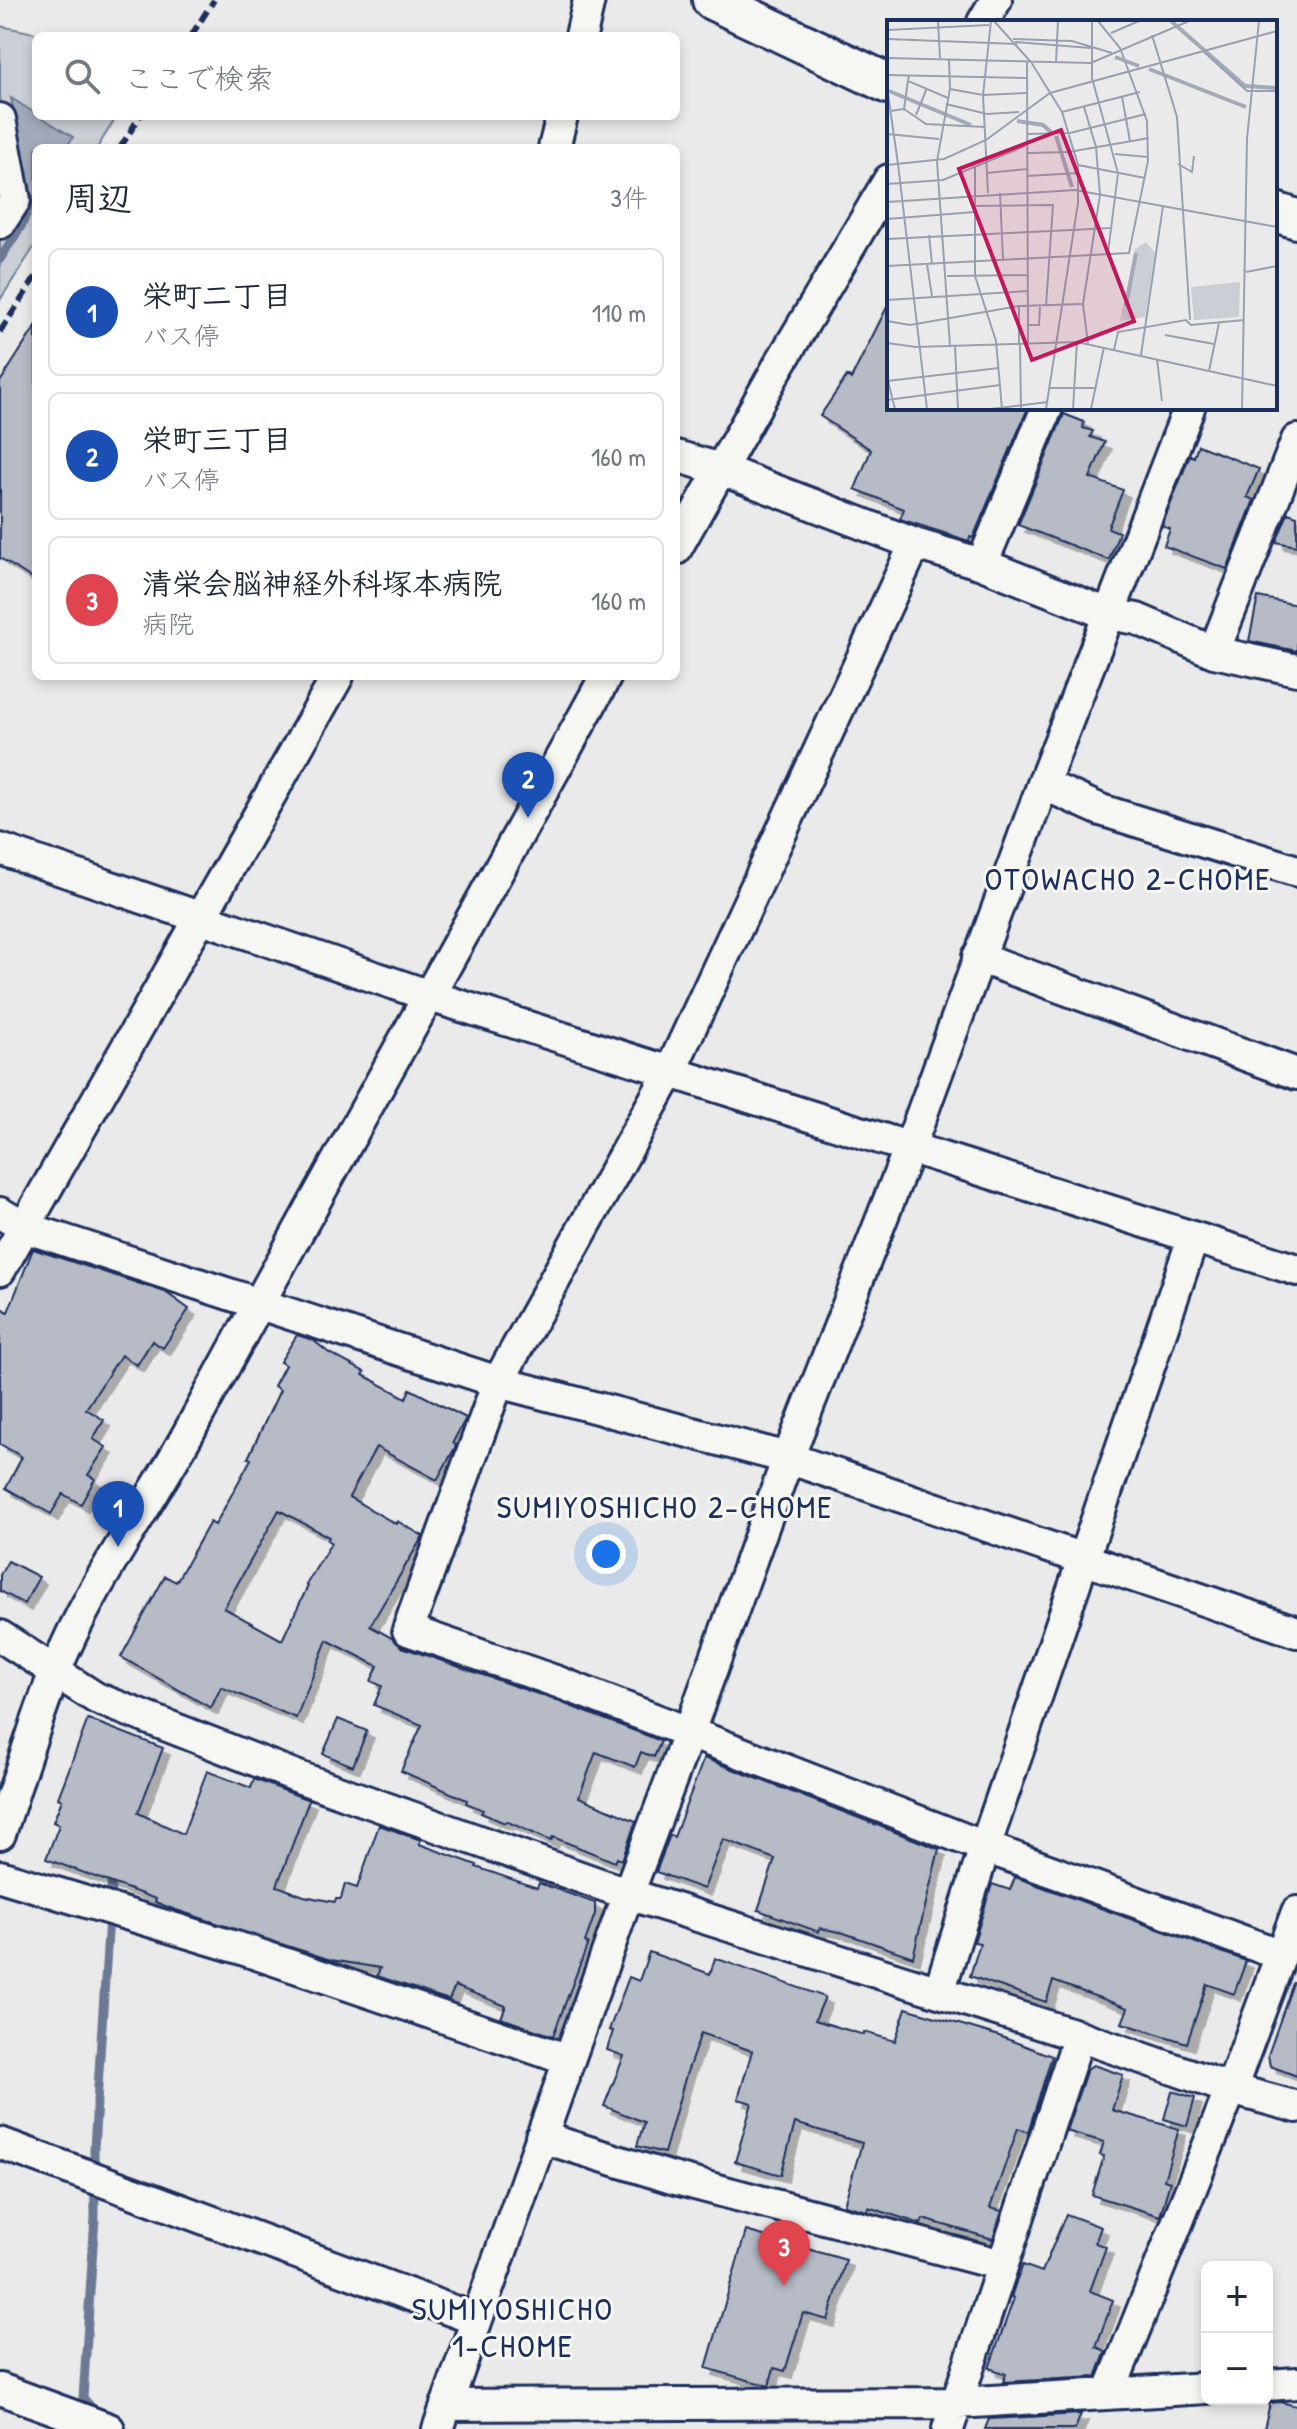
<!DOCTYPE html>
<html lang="ja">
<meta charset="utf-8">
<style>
body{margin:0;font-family:"Patrick Hand","Klee One",sans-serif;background:#f6f6f7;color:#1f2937}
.controls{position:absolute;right:24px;bottom:24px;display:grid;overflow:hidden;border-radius:12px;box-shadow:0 4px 12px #0003}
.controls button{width:72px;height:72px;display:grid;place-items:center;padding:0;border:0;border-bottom:2px solid #e0e1e3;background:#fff;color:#1f2937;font:40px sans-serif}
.you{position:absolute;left:606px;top:1554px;width:28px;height:28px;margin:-20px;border:6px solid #fff;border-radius:50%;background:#1a73e8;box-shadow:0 0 0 12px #1a73e833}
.badge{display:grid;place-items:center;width:52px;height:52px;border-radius:50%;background:#1b2f5e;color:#fff;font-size:26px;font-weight:700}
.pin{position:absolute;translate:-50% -66px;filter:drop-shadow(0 2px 4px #0008)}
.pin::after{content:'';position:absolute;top:42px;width:28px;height:24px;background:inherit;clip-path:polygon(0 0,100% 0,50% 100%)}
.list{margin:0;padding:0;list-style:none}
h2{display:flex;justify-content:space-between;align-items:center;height:104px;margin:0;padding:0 32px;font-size:34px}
h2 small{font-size:26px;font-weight:400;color:#747a83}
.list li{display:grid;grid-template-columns:52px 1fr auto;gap:24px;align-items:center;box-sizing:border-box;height:128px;margin:0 16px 16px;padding:0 16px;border:2px solid #e0e1e3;border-radius:12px}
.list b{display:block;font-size:30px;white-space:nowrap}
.list p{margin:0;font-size:26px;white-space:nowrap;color:#747a83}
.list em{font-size:26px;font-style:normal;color:#747a83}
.icon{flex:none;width:44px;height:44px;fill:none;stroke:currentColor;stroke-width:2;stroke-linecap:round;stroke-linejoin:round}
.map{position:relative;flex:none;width:1297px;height:2429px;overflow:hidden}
.search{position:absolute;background:#fff;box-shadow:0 4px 12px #0003;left:32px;top:32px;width:648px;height:88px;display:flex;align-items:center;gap:20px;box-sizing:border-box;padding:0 28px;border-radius:12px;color:#747a83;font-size:30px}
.panel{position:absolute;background:#fff;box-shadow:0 4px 12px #0003;left:32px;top:144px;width:648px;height:536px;border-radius:12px}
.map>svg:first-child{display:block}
.green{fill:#caced5;stroke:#727e9a;stroke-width:2}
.water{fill:#a2aaba;stroke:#6c7995;stroke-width:2}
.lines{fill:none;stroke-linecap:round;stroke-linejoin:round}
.stream{stroke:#6c7995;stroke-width:9}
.building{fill:#b6bbc6;stroke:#1b2f5e;stroke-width:2;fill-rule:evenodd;filter:url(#shadow)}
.minor-casing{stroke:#1b2f5e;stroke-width:36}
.major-casing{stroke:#1b2f5e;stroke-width:44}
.minor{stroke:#f6f6f2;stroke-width:30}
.major{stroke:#f6f6f2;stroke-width:38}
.rail{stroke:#1b2f5e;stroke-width:6;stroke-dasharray:12 6;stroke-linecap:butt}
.labels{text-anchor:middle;stroke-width:6;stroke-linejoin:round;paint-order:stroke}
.neighbourhood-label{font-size:32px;letter-spacing:2px;fill:#1b2f5e;stroke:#f6f6f2}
.inset-river{fill:none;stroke:#a2aaba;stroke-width:4}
.inset-road{fill:none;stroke:#979fb1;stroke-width:2}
.view{fill:#c2185b;fill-opacity:0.15;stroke:#c2185b;stroke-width:4}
.inset-edge{fill:none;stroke:#1b2f5e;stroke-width:4}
</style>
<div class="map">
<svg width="1297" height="2429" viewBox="0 0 1297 2429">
<defs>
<filter id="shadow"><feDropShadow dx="7" dy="7" stdDeviation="0" flood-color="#0004"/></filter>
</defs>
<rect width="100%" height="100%" fill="#e9eae9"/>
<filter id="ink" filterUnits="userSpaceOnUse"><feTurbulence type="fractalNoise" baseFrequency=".0125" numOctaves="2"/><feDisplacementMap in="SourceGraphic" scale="16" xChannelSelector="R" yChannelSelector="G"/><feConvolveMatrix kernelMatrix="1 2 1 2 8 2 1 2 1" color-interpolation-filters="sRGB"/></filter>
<g filter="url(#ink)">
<path class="green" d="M 0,26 L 49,36 L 36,36 L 36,116 L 117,116 L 97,148 L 36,148 L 36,244 L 0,300 Z"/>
<path class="water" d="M 11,98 L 73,137 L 66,148 L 36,148 L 36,193 L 32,199 Z"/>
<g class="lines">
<path class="stream" d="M 0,259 L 22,225 L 32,199
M 98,2414 L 83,2398 L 95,2217 L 94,2148 L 112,1872"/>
</g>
<path class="building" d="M 889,303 L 889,408 L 1028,408 L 973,538 L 970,537 L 969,541 L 900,519 L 904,509 L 855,489 L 871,450 L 820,416 L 847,376 L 851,379 Z
M 36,326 L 36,581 L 0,558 L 0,382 Z
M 1064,414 L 1084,422 L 1083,428 L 1093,431 L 1090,437 L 1105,442 L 1090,478 L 1123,490 L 1108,528 L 1119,532 L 1109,560 L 1018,525 Z
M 1198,445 L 1259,469 L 1247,497 L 1254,500 L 1227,569 L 1164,546 L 1170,529 L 1162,526 L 1190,455 L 1194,457 Z
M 1288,513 L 1297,516 L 1297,546 L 1276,542 Z
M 1258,597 L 1297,605 L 1297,651 L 1249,641 Z
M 33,1249 L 165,1292 L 189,1309 L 163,1348 L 152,1341 L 137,1365 L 121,1355 L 86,1409 L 104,1420 L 93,1439 L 106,1447 L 88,1475 L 95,1479 L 81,1504 L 63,1494 L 51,1514 L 6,1488 L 22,1457 L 0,1444 L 0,1307 L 8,1312 Z
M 297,1335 L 313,1340 L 329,1353 L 365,1372 L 363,1375 L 406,1398 L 410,1389 L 466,1418 L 453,1442 L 456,1446 L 437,1480 L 376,1447 L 349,1497 L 396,1524 L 397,1521 L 423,1536 L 370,1626 L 392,1638 L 402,1647 L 552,1699 L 661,1741 L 654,1757 L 641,1752 L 635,1767 L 596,1752 L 579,1797 L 636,1821 L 622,1860 L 617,1858 L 615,1862 L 553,1837 L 551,1841 L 506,1821 L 505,1823 L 481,1813 L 483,1810 L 466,1803 L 467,1800 L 401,1771 L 422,1725 L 374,1705 L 382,1686 L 371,1681 L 378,1666 L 327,1640 L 296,1718 L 221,1687 L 211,1708 L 121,1657 L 165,1576 L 176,1582 L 210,1522 L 215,1525 L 251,1459 L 248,1458 L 280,1390 L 274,1386 L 285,1365 L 280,1362 ZM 279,1510 L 329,1537 L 327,1540 L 331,1543 L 306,1585 L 308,1586 L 282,1640 L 224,1608 Z
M 8,1561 L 39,1577 L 24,1604 L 0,1591 L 0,1575 Z
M 88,1719 L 163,1748 L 138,1813 L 183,1834 L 207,1771 L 251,1788 L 254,1779 L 309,1800 L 277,1886 L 304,1896 L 335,1902 L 336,1899 L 341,1899 L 345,1884 L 357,1888 L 379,1825 L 421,1840 L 419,1844 L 477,1865 L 476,1867 L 537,1888 L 539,1883 L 595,1903 L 595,1914 L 585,1942 L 588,1943 L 553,2036 L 501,2018 L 506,2006 L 455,1986 L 449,2000 L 377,1976 L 380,1968 L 331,1960 L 173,1909 L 155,1902 L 156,1899 L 46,1859 L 59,1825 L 53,1822 L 62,1800 L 58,1798 Z
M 338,1719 L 367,1731 L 353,1766 L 323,1754 Z
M 704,1758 L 939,1849 L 913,1957 L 844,1933 L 820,1928 L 819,1932 L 758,1910 L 775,1859 L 723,1839 L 704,1889 L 656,1872 L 670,1835 L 674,1837 Z
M 1015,1877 L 1246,1961 L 1234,1994 L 1207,1984 L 1187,2043 L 1122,2023 L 1128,2008 L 1053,1981 L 1046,2002 L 970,1976 L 980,1943 L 974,1942 L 992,1884 L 1010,1890 Z
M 649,1952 L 710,1974 L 715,1958 L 825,1997 L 815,2020 L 864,2035 L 864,2032 L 895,2041 L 906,2008 L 999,2036 L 1052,2056 L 1028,2132 L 1018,2128 L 990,2208 L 1002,2211 L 993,2239 L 923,2219 L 921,2224 L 868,2207 L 867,2211 L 844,2205 L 862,2143 L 795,2123 L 781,2175 L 735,2162 L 752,2103 L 738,2099 L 752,2051 L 701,2033 L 686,2075 L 664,2153 L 637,2146 L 644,2122 L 604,2106 L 624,2056 L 607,2050 L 613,2031 L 609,2030 L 629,1977 L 639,1981 Z
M 1293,1983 L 1297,1984 L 1297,2076 L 1270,2066 L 1268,2055 Z
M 1093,2065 L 1123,2075 L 1112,2110 L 1179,2129 L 1164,2180 L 1170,2182 L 1160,2216 L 1092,2195 L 1104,2156 L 1100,2155 L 1104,2142 L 1066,2131 L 1087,2069 Z
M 1172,2091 L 1195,2098 L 1187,2126 L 1164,2119 Z
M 1066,2214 L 1101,2227 L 1095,2243 L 1106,2247 L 1090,2291 L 1113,2300 L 1096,2347 L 1106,2351 L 1096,2377 L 1003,2382 L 1006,2374 L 989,2368 L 1014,2298 L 1011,2297 L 1015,2285 L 1023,2265 L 1042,2272 Z
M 746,2231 L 846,2260 L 828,2320 L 803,2313 L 785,2371 L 774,2368 L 769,2386 L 706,2368 Z
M 1280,2402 L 1297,2406 L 1297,2429 L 1264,2429 L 1270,2403 Z
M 1081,2414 L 1075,2429 L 985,2429 L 989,2419 Z"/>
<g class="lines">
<defs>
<path id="minor" d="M 983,22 L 996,0
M 581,36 L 589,0
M 0,119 L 15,200 L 0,223
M 554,148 L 562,116
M 676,456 L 720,469 L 915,544 L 982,564 L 1108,614 L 1137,619 L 1214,652 L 1297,670
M 915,544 L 670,1072 L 498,1382 L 408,1630 L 558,1682 L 985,1847 L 1281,1955
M 676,549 L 778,367 L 889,180
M 982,564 L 1047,408
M 1214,652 L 1297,440
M 1043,784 L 1101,810 L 1297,871
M 0,849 L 430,996 L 1297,1270
M 978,957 L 1297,1074
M 0,1213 L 24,1227 L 498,1382 L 788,1458 L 1297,1632
M 0,1270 L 338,676
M 0,1636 L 96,1698 L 301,1778 L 628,1894 L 1079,2036 L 1231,2089 L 1297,2107
M 0,1834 C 18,1780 34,1725 55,1672 C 91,1582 151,1504 196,1419 C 330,1170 470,924 606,676
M 0,1876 L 242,1949 L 569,2060
M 939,1992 L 985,1847 L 1193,1238
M 541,2137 L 672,2178 L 1002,2265
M 0,2143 L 475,2319
M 1267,2385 L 1297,2383
M 0,2389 L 109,2429
M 1109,2393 L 1231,2089 L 1297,1912
M 446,2405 L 957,2403 L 1207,2388
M 438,2429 L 628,1894 L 689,1732 L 788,1458 L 909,1149 L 1043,784 L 1189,408
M 948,2429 L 1079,2036"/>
<path id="major" d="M 712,0 L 889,84
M 1275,212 L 1297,219"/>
</defs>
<use href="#minor" class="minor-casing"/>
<use href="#major" class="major-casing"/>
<use href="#minor" class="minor"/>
<use href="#major" class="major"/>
<path class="rail" d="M 191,36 L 214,0
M 120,148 L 140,116
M 0,332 L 36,277"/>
</g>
</g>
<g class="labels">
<g class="neighbourhood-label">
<text x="1128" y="890">OTOWACHO 2-CHOME</text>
<text x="665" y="1518">SUMIYOSHICHO 2-CHOME</text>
<text x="513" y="2320">SUMIYOSHICHO<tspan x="513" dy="37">1-CHOME</tspan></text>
</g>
</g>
<g transform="translate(887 20)">
<rect width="390" height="390" fill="#e9eae9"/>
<path d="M 259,222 L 268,233 L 258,297 L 233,301 L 248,229 ZM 353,262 L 352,297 L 307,300 L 304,267 Z" fill="#caced5"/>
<path class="inset-river" d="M 284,1 L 358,66 L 390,68M 228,37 L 252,46M 262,49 L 359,87M 2,71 L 84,105M 130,101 L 156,105 L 164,112M 169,116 L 185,167M 239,286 L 249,233"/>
<path class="inset-road" d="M 51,1 L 53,38M 107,1 L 144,42 L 175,92 L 191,145 L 191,183 L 159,389M 205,1 L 205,58 L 231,153 L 221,233M 0,10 L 102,5M 224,13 L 252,1M 265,15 L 290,97 L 303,300M 0,19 L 130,24M 126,19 L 185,21 L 225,33M 128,22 L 204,28M 317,32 L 360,71 L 390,71M 0,38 L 204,43 L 302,1M 62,39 L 63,69 L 50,141 L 63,326M 140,42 L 141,323M 169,42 L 171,1M 0,55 L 139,58M 22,56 L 21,61 L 61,78M 0,67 L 11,144M 63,69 L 96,75 L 139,73M 235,77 L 243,121M 59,84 L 100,94 L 132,92M 197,87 L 209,127 L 213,175 L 196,284 L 201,324M 17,89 L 21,61M 3,91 L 17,89 L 39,104 L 98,107M 175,92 L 253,72M 29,95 L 40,68M 0,114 L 52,119M 140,114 L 183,113 L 259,94M 140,133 L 182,132 L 262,118M 228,134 L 261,137M 11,144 L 40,389M 291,144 L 305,152 L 307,136M 0,145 L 57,139 L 99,120 L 163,73 L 390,11M 191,145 L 258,158M 88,146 L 88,256 L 109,321 L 115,389M 100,153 L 140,149M 140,156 L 192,153M 0,164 L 56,160 L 138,126M 101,173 L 96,75 L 104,1M 113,173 L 116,239M 0,182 L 188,170 L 390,207M 87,186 L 166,185 L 159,286M 0,199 L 87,192M 42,215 L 45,244M 0,219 L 225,208M 40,244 L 45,276M 0,246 L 242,233 L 261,141 L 260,101 L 233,28 L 211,1M 359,252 L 390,246M 60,256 L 141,255M 0,280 L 141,271M 0,301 L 23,305 L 132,286 L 195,284M 141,305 L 152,305 L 153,287M 278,315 L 327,324M 0,323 L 29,327 L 190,322 L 390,366M 132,323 L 132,286M 133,323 L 134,389M 68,326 L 71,389M 227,330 L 231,312 L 299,300 L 304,305 L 357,300M 254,335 L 276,186M 270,339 L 275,381M 322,351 L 332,303M 0,357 L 8,389M 0,361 L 112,348M 163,368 L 209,368M 0,380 L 113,365M 104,389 L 161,382M 186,389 L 190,322M 204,389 L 217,327M 355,389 L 360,119 L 372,1"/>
<path class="view" d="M 174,110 L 247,301 L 145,340 L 72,149 Z"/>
<rect width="390" height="390" class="inset-edge"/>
</g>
</svg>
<div class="controls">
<button>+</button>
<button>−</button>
</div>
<div class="you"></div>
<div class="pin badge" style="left:118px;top:1547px;background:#1a4fb4">1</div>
<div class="pin badge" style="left:528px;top:818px;background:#1a4fb4">2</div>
<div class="pin badge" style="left:784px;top:2286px;background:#e0444e">3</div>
<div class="search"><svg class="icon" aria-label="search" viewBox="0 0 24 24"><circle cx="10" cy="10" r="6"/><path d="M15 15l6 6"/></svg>ここで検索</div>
<section class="panel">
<h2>周辺<small>3件</small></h2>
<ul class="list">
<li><span class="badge" style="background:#1a4fb4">1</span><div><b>栄町二丁目</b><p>バス停</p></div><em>110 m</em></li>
<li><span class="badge" style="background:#1a4fb4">2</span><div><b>栄町三丁目</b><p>バス停</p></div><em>160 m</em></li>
<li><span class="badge" style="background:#e0444e">3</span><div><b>清栄会脳神経外科塚本病院</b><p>病院</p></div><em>160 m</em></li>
</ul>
</section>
</div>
